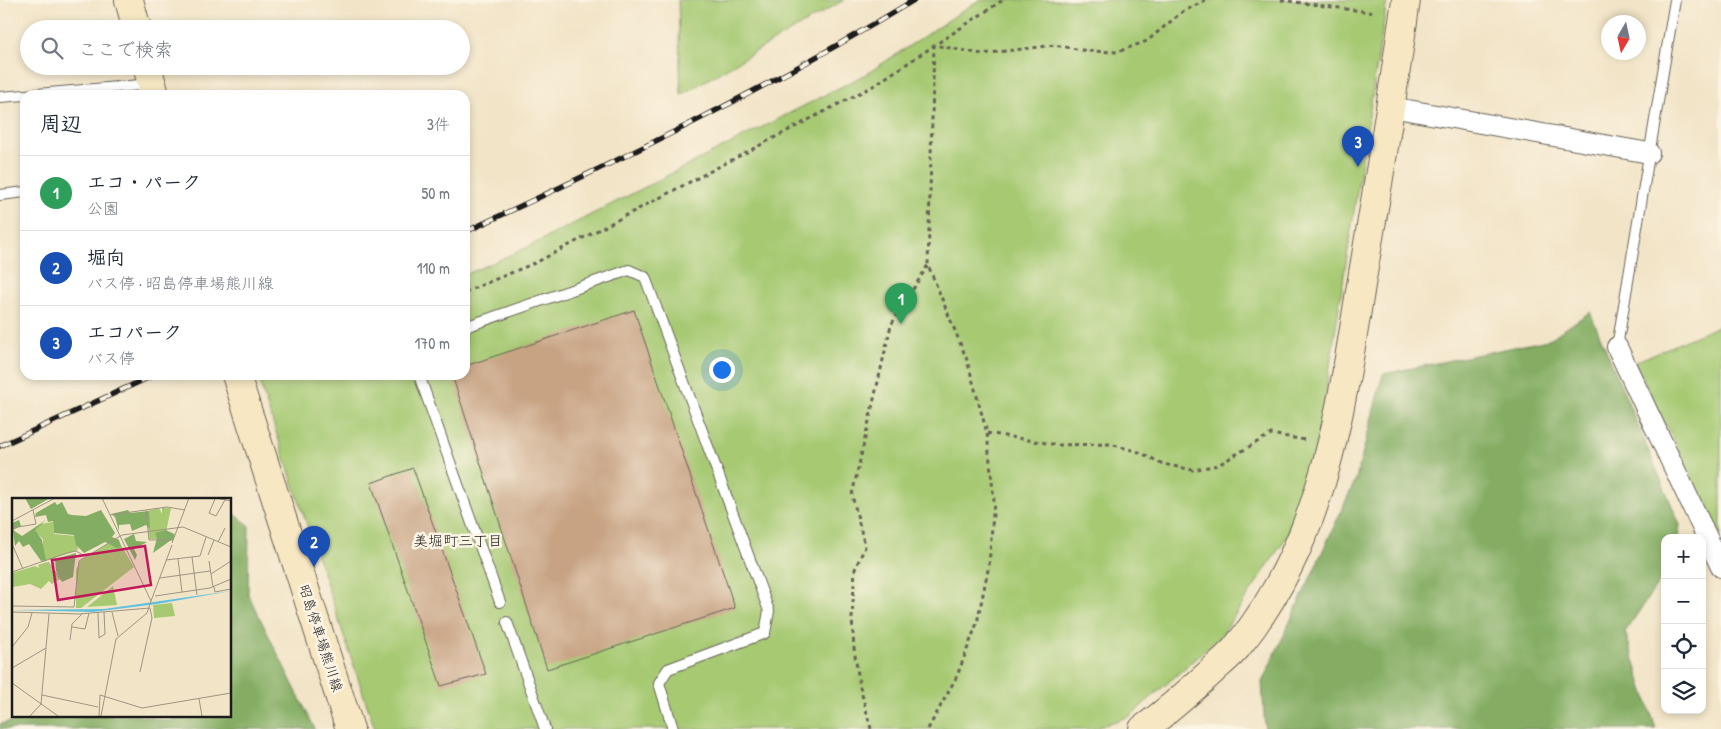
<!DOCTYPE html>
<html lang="ja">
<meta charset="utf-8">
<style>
body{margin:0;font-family:"Patrick Hand","Klee One",sans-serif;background:#f2f2f3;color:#1f2937}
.controls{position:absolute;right:15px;bottom:15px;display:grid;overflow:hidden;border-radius:10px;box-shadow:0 2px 8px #0003}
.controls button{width:45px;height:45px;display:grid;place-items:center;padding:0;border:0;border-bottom:1px solid #e0e1e3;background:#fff;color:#1f2937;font:25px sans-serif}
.compass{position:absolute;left:1601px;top:15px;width:45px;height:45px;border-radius:50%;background:#fff;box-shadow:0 2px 8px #0003;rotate:189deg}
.you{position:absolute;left:721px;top:369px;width:18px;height:18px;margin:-12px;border:4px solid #fff;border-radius:50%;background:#1a73e8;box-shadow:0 0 0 8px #1a73e833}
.badge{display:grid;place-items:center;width:32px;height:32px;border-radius:50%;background:#d93025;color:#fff;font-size:16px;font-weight:700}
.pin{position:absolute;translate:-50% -41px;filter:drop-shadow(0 1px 2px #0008)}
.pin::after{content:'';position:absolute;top:26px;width:18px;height:15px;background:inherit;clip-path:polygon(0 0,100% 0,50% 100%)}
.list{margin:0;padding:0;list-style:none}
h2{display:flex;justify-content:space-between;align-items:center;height:65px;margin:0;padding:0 20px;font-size:21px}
h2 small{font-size:16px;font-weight:400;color:#747a83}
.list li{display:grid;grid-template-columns:32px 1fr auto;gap:15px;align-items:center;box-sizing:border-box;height:75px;padding:0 20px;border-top:1px solid #e0e1e3}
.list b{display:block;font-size:19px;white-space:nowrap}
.list p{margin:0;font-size:16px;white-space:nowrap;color:#747a83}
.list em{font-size:16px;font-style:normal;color:#747a83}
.icon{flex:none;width:28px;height:28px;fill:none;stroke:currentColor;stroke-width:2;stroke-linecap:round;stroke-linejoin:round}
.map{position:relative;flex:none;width:1721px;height:729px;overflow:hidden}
.search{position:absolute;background:#fff;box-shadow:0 2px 8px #0003;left:20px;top:20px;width:450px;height:55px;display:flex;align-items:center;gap:12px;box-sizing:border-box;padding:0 18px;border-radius:28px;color:#747a83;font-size:19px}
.panel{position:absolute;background:#fff;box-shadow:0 2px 8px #0003;left:20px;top:90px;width:450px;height:290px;border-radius:15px}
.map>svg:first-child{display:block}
.green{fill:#a6c972;stroke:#617247}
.forest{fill:#84ad64;stroke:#506440}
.building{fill:#c7a383}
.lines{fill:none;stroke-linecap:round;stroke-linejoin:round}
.lane-casing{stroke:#676258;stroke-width:12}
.street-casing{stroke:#676258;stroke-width:22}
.secondary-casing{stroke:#676258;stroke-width:30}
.path{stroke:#676258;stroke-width:3;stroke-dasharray:4 4;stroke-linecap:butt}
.lane{stroke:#fff;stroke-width:10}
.street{stroke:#fff;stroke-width:20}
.secondary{stroke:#f7e8c3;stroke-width:28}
.rail-casing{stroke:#1c1c1c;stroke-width:5.5}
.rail{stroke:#fcf5e5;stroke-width:4;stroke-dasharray:11;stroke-linecap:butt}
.labels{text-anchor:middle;stroke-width:5;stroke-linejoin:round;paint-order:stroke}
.street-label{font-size:14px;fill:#1c1c1c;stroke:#fcf5e5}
.neighbourhood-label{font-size:15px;fill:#1c1c1c;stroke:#fcf5e5}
.inset-road{fill:none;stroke:#9c9483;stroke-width:1}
.view{fill:#c2185b;fill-opacity:0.15;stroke:#c2185b;stroke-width:2.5}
.inset-edge{fill:none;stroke:#1c1c1c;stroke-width:2.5}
</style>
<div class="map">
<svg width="1721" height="729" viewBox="0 0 1721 729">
<rect width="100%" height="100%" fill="#fcf5e5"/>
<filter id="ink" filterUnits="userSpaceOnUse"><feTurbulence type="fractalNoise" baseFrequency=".02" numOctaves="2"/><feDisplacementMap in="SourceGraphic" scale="10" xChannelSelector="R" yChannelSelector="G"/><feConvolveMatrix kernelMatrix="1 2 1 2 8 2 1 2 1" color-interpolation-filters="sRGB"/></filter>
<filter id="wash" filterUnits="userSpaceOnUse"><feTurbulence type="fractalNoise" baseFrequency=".0096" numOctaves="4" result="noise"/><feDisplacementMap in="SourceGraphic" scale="20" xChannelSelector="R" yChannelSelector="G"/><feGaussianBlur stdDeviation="1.12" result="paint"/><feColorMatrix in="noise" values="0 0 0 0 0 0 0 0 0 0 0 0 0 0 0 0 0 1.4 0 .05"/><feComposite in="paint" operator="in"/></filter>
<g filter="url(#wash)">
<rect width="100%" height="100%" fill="#f2e4c7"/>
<path class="green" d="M 678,0 L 844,0 L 681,95 Z
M 979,0 L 1387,0 L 1323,410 L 1308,481 L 1288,535 L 1221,636 L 1130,716 L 1093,729 L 375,729 L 257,375 L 465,375 L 465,275 L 528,247 L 868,73 Z
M 1721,325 L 1721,536 L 1635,362 Z"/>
<path class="forest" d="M 1590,312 L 1680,525 L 1678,538 L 1665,538 L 1665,573 L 1625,632 L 1656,729 L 1265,729 L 1262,682 L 1356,479 L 1383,374 L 1548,340 Z
M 230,510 L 249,525 L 248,594 L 315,729 L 0,729 L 0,724 L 42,715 L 136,715 L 169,721 L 182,715 L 230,715 Z"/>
<g id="blocks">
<path class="building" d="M 634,310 L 735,608 L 547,669 L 452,375 L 465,375 L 465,366 Z
M 413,468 L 486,674 L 441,686 L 371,483 Z"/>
</g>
</g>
<g filter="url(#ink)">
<use href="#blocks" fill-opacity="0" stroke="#676258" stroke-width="1"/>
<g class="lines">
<defs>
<path id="lane" d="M 26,95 L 152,84
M 0,97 L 25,95
M 0,195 L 25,192
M 465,327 L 629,270 L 645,277 L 769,611 L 765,633 L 668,669 L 659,683 L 673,729
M 1617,347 L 1675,0
M 419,375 L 500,602
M 507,622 L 545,729"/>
<path id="street" d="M 1391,107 L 1649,153
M 1617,347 L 1721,567"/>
<path id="secondary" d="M 129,0 L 137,29
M 147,66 L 155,95
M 236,375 L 350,729
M 1143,729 C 1167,712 1189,692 1211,672 C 1219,664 1230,656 1237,647 C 1324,541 1341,409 1362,279 C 1378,186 1393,93 1406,0"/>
</defs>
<use href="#lane" class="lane-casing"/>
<use href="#street" class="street-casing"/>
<use href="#secondary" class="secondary-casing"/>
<path class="path" d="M 1281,0 L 1376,13
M 465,292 L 537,262 L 873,86 L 1003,0
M 264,379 L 273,375
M 987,433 L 1058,445 L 1110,444 L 1139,452 L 1163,464 L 1193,470 L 1218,465 L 1271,434 L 1305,440
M 871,729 L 860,687 L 854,649 L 852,618 L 855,569 L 865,547 L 852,495 L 891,325 L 928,265
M 928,729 L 957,676 L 977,623 L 989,565 L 994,501 L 987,433 L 967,360 L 928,265 L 934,45 L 982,54 L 1055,45 L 1087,51 L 1117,52 L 1147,41 L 1182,12 L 1206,0"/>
<use href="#lane" class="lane"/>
<use href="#street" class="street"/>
<use href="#secondary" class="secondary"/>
<defs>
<path id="rail" d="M 465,232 C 618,161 770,88 914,0
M 0,446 L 154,375"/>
</defs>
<use href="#rail" class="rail-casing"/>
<use href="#rail" class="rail"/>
</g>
</g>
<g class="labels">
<g class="street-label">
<text transform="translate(321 638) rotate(72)" y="5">昭島停車場熊川線</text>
</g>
<g class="neighbourhood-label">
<text x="458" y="546">美堀町三丁目</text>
</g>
</g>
<g transform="translate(12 498)">
<rect width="219" height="219" fill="#f2e4c7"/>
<path d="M 147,10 L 150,16 L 150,10 L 159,10 L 154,34 L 163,36 L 161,42 L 137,41 L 135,13 ZM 41,24 L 42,36 L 64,38 L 66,52 L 31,64 L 31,41 L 21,32 L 29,26 ZM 105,40 L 122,69 L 69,110 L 64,110 L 64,72 L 68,63 ZM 35,64 L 48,81 L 40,86 L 37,83 L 29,91 L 18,86 L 1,89 L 0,75 L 23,68 L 27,70 L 26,67 ZM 101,88 L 105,107 L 75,109 L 85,101 ZM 160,105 L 163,118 L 142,120 L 141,107 Z" fill="#a6c972"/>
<path d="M 13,0 L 38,0 L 19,11 ZM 43,4 L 45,7 L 50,4 L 56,16 L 60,17 L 74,18 L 89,12 L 103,35 L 100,39 L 107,42 L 109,49 L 105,50 L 93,44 L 72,55 L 64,47 L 62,37 L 42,35 L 41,23 L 36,24 L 34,17 L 23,19 L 24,15 ZM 116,12 L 118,15 L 137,13 L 138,31 L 134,27 L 120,33 L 118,26 L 107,27 L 107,33 L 103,19 L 99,16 ZM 7,22 L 9,28 L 1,32 L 10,38 L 34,22 L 23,32 L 30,42 L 34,62 L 29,63 L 17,46 L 11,49 L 7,43 L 3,48 L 0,25 ZM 154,32 L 162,36 L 162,40 L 141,55 L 145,40 L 143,35 ZM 122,36 L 124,43 L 135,44 L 122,51 L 125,57 L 123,62 L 112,41 ZM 64,55 L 61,79 L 50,84 L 44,73 L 43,61 Z" fill="#84ad64"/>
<path d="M 219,93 L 145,106 L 81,114 L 0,112 L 92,111 Z" fill="#61c0df"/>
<path class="inset-road" d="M 203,0 L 219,3M 203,1 L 197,15 L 204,18 L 214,0M 134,12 L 137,42 L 161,42M 98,17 L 155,9 L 173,12M 0,23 L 43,0M 0,30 L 24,26 L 21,12M 206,44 L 213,30M 160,45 L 177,0M 0,46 L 11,71M 196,57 L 202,42M 180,59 L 185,97M 166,61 L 170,94M 154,62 L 188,58 L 194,39M 197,63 L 201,89M 36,64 L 49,82M 0,74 L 55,55 L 64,53 L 71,57M 199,76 L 219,63M 148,80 L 198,73M 202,89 L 203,94 L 219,91M 143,98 L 198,90 L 219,81M 139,103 L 160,47M 0,108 L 62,109 L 67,63 L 110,37 L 171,29 L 219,49M 0,114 L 67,116 L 138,110 L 140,120 L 128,174M 100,114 L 106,138M 86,115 L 87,140 L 93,136 L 92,114M 60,129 L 73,131 L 77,115M 58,142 L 60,126 L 70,116M 0,149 L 16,129 L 20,115M 0,170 L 34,150M 0,185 L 46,218M 30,197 L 86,209M 187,201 L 190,218M 18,218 L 29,206 L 37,116M 87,218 L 88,197 L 130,210 L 219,195M 89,218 L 104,141 L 135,115 L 139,103 L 90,0"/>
<path class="view" d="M 133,48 L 139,87 L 46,102 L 40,62 Z"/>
<rect width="219" height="219" class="inset-edge"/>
</g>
</svg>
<div class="controls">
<button>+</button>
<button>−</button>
<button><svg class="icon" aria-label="locate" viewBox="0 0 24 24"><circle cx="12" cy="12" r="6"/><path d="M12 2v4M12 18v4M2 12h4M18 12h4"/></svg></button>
<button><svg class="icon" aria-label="layers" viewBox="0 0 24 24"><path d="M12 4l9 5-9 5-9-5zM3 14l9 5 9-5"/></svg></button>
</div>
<svg class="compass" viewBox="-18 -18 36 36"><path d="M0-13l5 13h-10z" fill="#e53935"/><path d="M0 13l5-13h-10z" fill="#747a83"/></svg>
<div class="you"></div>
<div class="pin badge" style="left:901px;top:324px;background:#2e9e5b">1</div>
<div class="pin badge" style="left:314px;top:567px;background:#1a4fb4">2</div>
<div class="pin badge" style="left:1358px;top:167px;background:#1a4fb4">3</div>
<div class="search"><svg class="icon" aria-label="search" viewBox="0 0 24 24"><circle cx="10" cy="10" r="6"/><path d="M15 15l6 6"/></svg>ここで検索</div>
<section class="panel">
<h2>周辺<small>3件</small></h2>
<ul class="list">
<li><span class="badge" style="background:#2e9e5b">1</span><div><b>エコ・パーク</b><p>公園</p></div><em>50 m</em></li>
<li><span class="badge" style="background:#1a4fb4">2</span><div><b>堀向</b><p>バス停 · 昭島停車場熊川線</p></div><em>110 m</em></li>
<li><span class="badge" style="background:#1a4fb4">3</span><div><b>エコパーク</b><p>バス停</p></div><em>170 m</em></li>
</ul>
</section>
</div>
